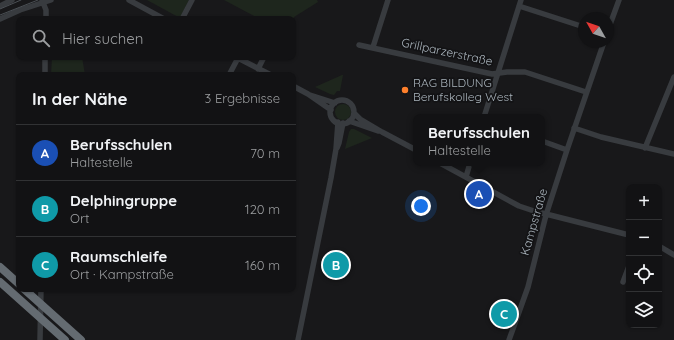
<!DOCTYPE html>
<html lang="de">
<meta charset="utf-8">
<style>
body{margin:0;font-family:Quicksand,sans-serif;background:#1f2022;color:#f1f3f6}
.controls{position:absolute;right:12px;bottom:12px;display:grid;overflow:hidden;border-radius:8px;box-shadow:0 1px 3px #0004}
.controls button{width:36px;height:36px;display:grid;place-items:center;padding:0;border:0;border-bottom:1px solid #313234;background:#121214;color:#f1f3f6;font:20px sans-serif}
.compass{position:absolute;left:578px;top:12px;width:36px;height:36px;border-radius:50%;background:#121214;box-shadow:0 1px 3px #0004;rotate:310deg}
.you{position:absolute;left:421px;top:206px;width:14px;height:14px;margin:-10px;border:3px solid #fff;border-radius:50%;background:#1a73e8;box-shadow:0 0 0 6px #1a73e833}
.badge{display:grid;place-items:center;width:26px;height:26px;border-radius:50%;background:#0f766e;color:#fff;font-size:13px;font-weight:700}
.pin{position:absolute;translate:-50% -50%;border:2px solid #fff;box-shadow:0 1px 4px #0006}
.popup{position:absolute;left:413px;top:114px;width:132px;height:52px;box-sizing:border-box;display:grid;place-content:center;border-radius:8px;background:#121214;filter:drop-shadow(0 1px 3px #0005);font-size:13px;white-space:nowrap;color:#9c9ea0}
.popup b{font-size:15px;color:#f1f3f6}
.popup::after{content:'';position:absolute;left:50%;top:100%;margin-left:-8px;border:8px solid transparent;border-top-color:#121214}
.list{margin:0;padding:0;list-style:none}
h2{display:flex;justify-content:space-between;align-items:center;height:52px;margin:0;padding:0 16px;font-size:17px}
h2 small{font-size:13px;font-weight:400;color:#9c9ea0}
.list li{display:grid;grid-template-columns:26px 1fr auto;gap:12px;align-items:center;box-sizing:border-box;height:56px;padding:0 16px;border-top:1px solid #313234}
.list b{display:block;font-size:15px;white-space:nowrap}
.list p{margin:0;font-size:13px;white-space:nowrap;color:#9c9ea0}
.list em{font-size:13px;font-style:normal;color:#9c9ea0}
.icon{flex:none;width:22px;height:22px;fill:none;stroke:currentColor;stroke-width:2;stroke-linecap:round;stroke-linejoin:round}
.map{position:relative;flex:none;width:674px;height:340px;overflow:hidden}
.search{position:absolute;background:#121214;box-shadow:0 1px 3px #0004;left:16px;top:16px;width:280px;height:44px;display:flex;align-items:center;gap:10px;box-sizing:border-box;padding:0 14px;border-radius:8px;color:#9c9ea0;font-size:15px}
.panel{position:absolute;background:#121214;box-shadow:0 1px 3px #0004;left:16px;top:72px;width:280px;height:220px;border-radius:8px}
.map>svg:first-child{display:block}
.green{fill:#1e261d}
.lines{fill:none;stroke-linecap:round;stroke-linejoin:round}
.minor{stroke:#383b3f;stroke-width:5.5}
.highway{stroke:#646b71;stroke-width:8}
.tram{stroke:#4b5055;stroke-width:1}
.highway-bridge{stroke:#646b71;stroke-width:8}
.poi-dot{fill:#fe802c;stroke:#131315;stroke-width:1.5}
.labels{text-anchor:middle;stroke-width:3.5;stroke-linejoin:round;paint-order:stroke}
.street-label{font-size:12px;fill:#a9b3bb;stroke:#131315}
.poi-label{font-size:12px;fill:#a9b3bb;stroke:#131315;text-anchor:start}
</style>
<div class="map">
<svg width="674" height="340" viewBox="0 0 674 340">
<rect width="100%" height="100%" fill="#18181a"/>
<path class="green" d="M 147,0 L 189,0 L 180,18 Z
M 224,0 L 317,0 L 318,2 L 294,17 L 293,19 L 260,19 Z
M 52,57 L 82,57 L 85,75 L 51,75 Z
M 342,75 L 343,75 L 340,91 L 337,91 L 334,95 L 330,94 L 315,87 Z
M335 112a8 8 0 1 1 16 0a8 8 0 1 1-16 0Z
M 351,129 L 354,129 L 372,138 L 345,149 L 349,132 Z"/>
<g class="lines">
<path class="minor" d="M 42,0 L 46,10 L 46,19
M 129,0 L 164,19
M 0,6 L 12,0
M 519,6 L 584,27
M 0,19 L 20,10 L 51,0
M 182,19 L 192,0
M 608,30 L 619,0
M 359,45 L 492,74 L 507,72 L 525,72 L 586,92
M 373,47 L 388,0
M 236,57 L 271,75
M 258,69 L 264,57
M 45,75 L 45,57
M 229,75 L 238,58
M 293,86 L 308,94 L 331,110
M 310,95 L 335,103
M330 112a12 12 0 1 1 24 0a12 12 0 1 1-24 0Z
M 354,113 L 360,119 L 382,132 L 416,150
M 484,117 L 521,0
M 349,121 L 378,131
M 574,128 L 601,137 L 674,154
M 542,141 L 567,150
M 337,148 L 339,143 L 343,123
M 645,148 L 674,77
M 440,163 L 519,206 L 534,211 L 629,235
M 466,177 L 470,163
M 659,246 L 674,255
M 623,282 L 629,266
M 40,340 L 41,289
M 298,340 L 331,178 L 336,149 L 338,122
M 509,340 L 528,287 L 546,215 L 567,150 L 604,42"/>
<path class="highway" d="M 0,267 L 19,284"/>
<path class="tram" d="M 0,9 L 21,0
M 0,15 L 38,0"/>
<path class="highway-bridge" d="M 0,282 L 65,340
M 24,289 L 81,340"/>
</g>
<circle class="poi-dot" cx="405" cy="90" r="4"/>
<g class="labels">
<g class="street-label">
<text transform="translate(447 52) rotate(12)" y="4">Grillparzerstraße</text>
<text transform="translate(534 222) rotate(-74)" y="4">Kampstraße</text>
</g>
<g class="poi-label">
<text x="413" y="87">RAG BILDUNG<tspan x="413" dy="14">Berufskolleg West</tspan></text>
</g>
</g>
</svg>
<div class="controls">
<button>+</button>
<button>−</button>
<button><svg class="icon" aria-label="locate" viewBox="0 0 24 24"><circle cx="12" cy="12" r="6"/><path d="M12 2v4M12 18v4M2 12h4M18 12h4"/></svg></button>
<button><svg class="icon" aria-label="layers" viewBox="0 0 24 24"><path d="M12 4l9 5-9 5-9-5zM3 14l9 5 9-5"/></svg></button>
</div>
<svg class="compass" viewBox="-18 -18 36 36"><path d="M0-13l5 13h-10z" fill="#e53935"/><path d="M0 13l5-13h-10z" fill="#9c9ea0"/></svg>
<div class="you"></div>
<div class="pin badge" style="left:479px;top:194px;background:#1a4fb4">A</div>
<div class="popup"><b>Berufsschulen</b>Haltestelle</div>
<div class="pin badge" style="left:336px;top:265px;background:#0f9aa8">B</div>
<div class="pin badge" style="left:504px;top:314px;background:#0f9aa8">C</div>
<div class="search"><svg class="icon" aria-label="search" viewBox="0 0 24 24"><circle cx="10" cy="10" r="6"/><path d="M15 15l6 6"/></svg>Hier suchen</div>
<section class="panel">
<h2>In der Nähe<small>3 Ergebnisse</small></h2>
<ul class="list">
<li><span class="badge" style="background:#1a4fb4">A</span><div><b>Berufsschulen</b><p>Haltestelle</p></div><em>70 m</em></li>
<li><span class="badge" style="background:#0f9aa8">B</span><div><b>Delphingruppe</b><p>Ort</p></div><em>120 m</em></li>
<li><span class="badge" style="background:#0f9aa8">C</span><div><b>Raumschleife</b><p>Ort · Kampstraße</p></div><em>160 m</em></li>
</ul>
</section>
</div>
